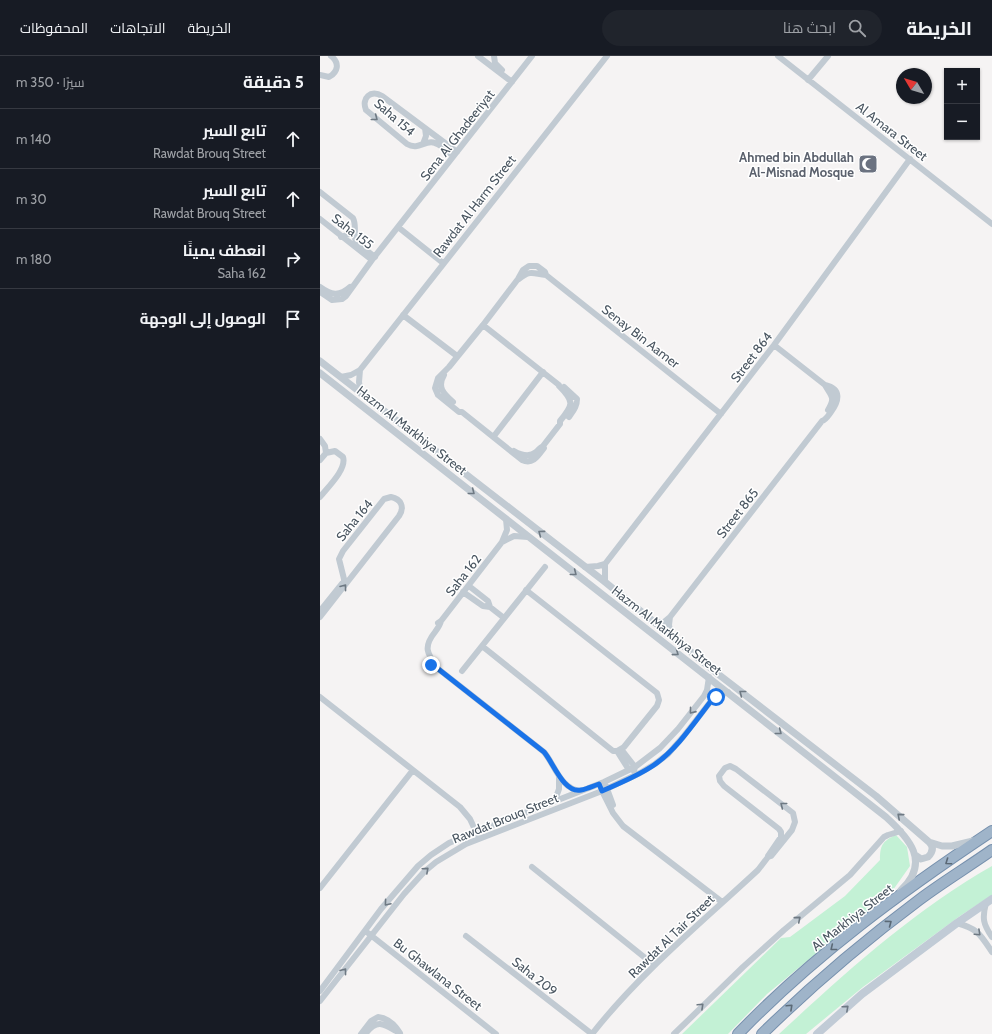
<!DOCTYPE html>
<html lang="ar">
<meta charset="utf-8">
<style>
body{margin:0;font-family:Cabin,Cairo,sans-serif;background:#20242c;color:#f1f3f6;direction:rtl}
.controls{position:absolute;right:12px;top:12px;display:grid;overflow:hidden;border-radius:0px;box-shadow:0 1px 3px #0004}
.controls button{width:36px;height:36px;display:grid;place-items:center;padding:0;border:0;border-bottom:1px solid #363941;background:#171b24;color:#f1f3f6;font:20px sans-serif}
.compass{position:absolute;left:576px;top:12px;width:36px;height:36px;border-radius:50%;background:#171b24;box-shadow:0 1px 3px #0004;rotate:308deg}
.stop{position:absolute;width:12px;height:12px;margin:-9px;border:3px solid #1a73e8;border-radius:50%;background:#fff}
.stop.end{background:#1a73e8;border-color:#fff;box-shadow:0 1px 4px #0008}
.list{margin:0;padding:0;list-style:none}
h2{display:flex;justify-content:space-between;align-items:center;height:52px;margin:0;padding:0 16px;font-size:17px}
h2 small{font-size:13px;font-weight:400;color:#9ea1a6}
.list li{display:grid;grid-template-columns:26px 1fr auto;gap:12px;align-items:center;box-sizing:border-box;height:60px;padding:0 16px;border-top:1px solid #363941}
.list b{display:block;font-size:15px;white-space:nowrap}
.list p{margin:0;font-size:13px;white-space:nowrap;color:#9ea1a6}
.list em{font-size:13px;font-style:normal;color:#9ea1a6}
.icon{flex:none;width:22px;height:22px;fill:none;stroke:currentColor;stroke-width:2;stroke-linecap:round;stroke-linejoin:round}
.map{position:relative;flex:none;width:672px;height:978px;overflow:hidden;direction:ltr}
header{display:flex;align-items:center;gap:24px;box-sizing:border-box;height:56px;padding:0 20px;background:#171b24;border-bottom:1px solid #363941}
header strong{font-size:19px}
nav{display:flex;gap:22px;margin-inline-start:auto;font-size:14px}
.search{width:280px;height:36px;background:#20242c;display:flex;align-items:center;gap:10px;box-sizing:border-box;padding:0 14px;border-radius:22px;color:#9ea1a6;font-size:15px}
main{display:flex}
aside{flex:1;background:#171b24}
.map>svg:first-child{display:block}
.green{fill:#c3f1d5}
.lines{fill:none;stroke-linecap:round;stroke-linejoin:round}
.trunk-casing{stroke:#7690ad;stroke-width:12}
.minor{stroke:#c1cad2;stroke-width:6}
.tertiary{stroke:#c1cad2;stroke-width:7}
.secondary{stroke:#c1cbd6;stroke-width:8}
.trunk{stroke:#9fb4c9;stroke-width:10}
.oneway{stroke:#6e7983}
.oneway2{stroke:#5b6976}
.oneway3{stroke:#6e7984}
.route{stroke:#1a73e8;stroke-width:5}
.labels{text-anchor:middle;stroke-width:3;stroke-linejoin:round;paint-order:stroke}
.street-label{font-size:13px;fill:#4a5661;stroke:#fff}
.worship-label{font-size:13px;font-weight:bold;fill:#5b616d;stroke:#fff;text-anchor:end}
</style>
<header>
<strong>الخريطة</strong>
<div class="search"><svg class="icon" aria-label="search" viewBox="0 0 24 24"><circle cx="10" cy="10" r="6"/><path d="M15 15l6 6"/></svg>ابحث هنا</div>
<nav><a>الخريطة</a><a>الاتجاهات</a><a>المحفوظات</a></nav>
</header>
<main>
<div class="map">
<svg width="672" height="978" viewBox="0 0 672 978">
<rect width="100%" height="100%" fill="#f5f3f3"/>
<path class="green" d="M 576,779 L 587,791 L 590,810 L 573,834 L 447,938 L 408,978 L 362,978 L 461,882 L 470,881 L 525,840 L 560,804 C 560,790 562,785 576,779 Z
M 672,810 L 672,839 L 640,860 L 543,931 L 486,978 L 459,978 C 525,917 593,855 672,810 Z"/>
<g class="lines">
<defs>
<path id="trunk" d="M 418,978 C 493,900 582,835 672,775
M 442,978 C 491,930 544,885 599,844 C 623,826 648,811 672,794"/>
</defs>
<use href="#trunk" class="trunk-casing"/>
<path class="minor" d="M 158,0 L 192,26
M 174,0 L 175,7 L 182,14
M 458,0 L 672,168
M 0,19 L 9,21 C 18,16 20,7 11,0
M 488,24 L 508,0
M 103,88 L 106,80 L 105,72
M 133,100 C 128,96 122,89 115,87 C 105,83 99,95 87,88 L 46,54 C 41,42 51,33 62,40 L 137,96
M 0,136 L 33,162 C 37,170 33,178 36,186 L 55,201
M 0,163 L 52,204
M 78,171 L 123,207
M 21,181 L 35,176
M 199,223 C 211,213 214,218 226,219 L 401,358
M 0,231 C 11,239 19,241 30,231
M 0,236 L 12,244 L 22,243 L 26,240 L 52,204 L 212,0
M 83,259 L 137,300
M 163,269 L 239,329 L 239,330 C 255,346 253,349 240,365 L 240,368 L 223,390 C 220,391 219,394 216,396 C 209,402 201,399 194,395
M 454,289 L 505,329 C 511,340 516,341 508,354
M 40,314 L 39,326 L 41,338
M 124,319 C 117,331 123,337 133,346
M 21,321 L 31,319 L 40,314 L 287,0
M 244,331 L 257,343 C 257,351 253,355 249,361
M 174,380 L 223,316
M 0,383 L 5,390 L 6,397
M 223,390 L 224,392 C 218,400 213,409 202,404 L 142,356 L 139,356 L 118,339 L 115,332 L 118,322 L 129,311 L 163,269 L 198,223 L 203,214 L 209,210 L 217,210 L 225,216 L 226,219
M 0,404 L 6,397 L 15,395 L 23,401 C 27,413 8,431 0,441
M 182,486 L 187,474 L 186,463
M 265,511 L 278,510 L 285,508 L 454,289 L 590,103
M 285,526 L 285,508
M 149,530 L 168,545 L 170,551 L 184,562
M 143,536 L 163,550 L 170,551
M 0,555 L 24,525 L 24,523 L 19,503 L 23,495 L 64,443 L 71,441 C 81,443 85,451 79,460 L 0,561
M 350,561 L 349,569 L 351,580
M 121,565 C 120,569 118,572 115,576 C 103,591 107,597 117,612 L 224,696 C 235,709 240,733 261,735
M 335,566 L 344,566 L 350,561 L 502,365 C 506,364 508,360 511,356 C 519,345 522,333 505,329
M 118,567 L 121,565 L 182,486 L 194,480 L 208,481
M 162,590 L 293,695 L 297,695 L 304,691 L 337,650 L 339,644 L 337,637 L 206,534
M 142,615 L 225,511
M 0,641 L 140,751 L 150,763 L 157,778
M 301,693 L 315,711 L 314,715
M 297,695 L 309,714
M 286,730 L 293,749
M 281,733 L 293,757 L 303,770 L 402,846
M 235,744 L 239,733 L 239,721
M 212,811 L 334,909
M 0,832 L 93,714
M 666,847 C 662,862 663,868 672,881
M 637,867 C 658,873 660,878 672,896
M 48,877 L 176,978
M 146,880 L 272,978
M 0,935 L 61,853 L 98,810 L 111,799 L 129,787 L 143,781 L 284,726 L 315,711 L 340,692 L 358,673 L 384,640 L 387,634 L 389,621
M 0,945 L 84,838 L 104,816 L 116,806 L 146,788 L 282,735 L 320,717 L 335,708 L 348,698 L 363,681 L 391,645 L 396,641 L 408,636
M 47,976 C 57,963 64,968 76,975
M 41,978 L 51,965 L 58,961 C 68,962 75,969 80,977
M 272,978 C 320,917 381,867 438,814 L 448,801 L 448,800 L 461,781 L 461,776 L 459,773 L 404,730 L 400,725 L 399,720 L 405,712 L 410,710 L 416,713 L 473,757 L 475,766 L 472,774 L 451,800 L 448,801
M 354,978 L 423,911 L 464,874 L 530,819 L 564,781 L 568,779 L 581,775"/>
<path class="tertiary" d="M 0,305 L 285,526 L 398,618 L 556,740 L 609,786 L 622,790 L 632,790 L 653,785
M 0,317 L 566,761 C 589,782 611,806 581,834
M 595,799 L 601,803 L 608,801 C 613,796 614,791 609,786"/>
<path class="secondary" d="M 497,978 L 542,938 L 637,867 L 672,843"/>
<use href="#trunk" class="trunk"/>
</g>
<defs><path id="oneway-chevron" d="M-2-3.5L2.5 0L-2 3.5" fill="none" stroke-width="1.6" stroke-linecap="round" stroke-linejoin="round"/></defs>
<g class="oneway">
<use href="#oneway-chevron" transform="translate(55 62) rotate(38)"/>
<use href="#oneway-chevron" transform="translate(152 436) rotate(38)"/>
<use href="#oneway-chevron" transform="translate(221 477) rotate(-143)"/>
<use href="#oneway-chevron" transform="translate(254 517) rotate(38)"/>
<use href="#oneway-chevron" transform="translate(24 531) rotate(-52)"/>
<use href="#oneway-chevron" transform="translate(356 597) rotate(37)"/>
<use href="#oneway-chevron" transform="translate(422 637) rotate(-142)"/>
<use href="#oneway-chevron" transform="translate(372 655) rotate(129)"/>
<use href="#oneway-chevron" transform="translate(459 676) rotate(38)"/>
<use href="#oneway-chevron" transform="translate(463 749) rotate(-142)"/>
<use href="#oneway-chevron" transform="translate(580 760) rotate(-139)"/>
<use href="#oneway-chevron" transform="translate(106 814) rotate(-42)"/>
<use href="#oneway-chevron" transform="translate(67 847) rotate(130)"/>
<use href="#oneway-chevron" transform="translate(478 863) rotate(-40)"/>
<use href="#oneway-chevron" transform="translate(658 877) rotate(43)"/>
<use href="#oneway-chevron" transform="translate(24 915) rotate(-52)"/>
<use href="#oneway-chevron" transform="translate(381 950) rotate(-43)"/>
</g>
<g class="oneway2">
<use href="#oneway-chevron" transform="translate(628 806) rotate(145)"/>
<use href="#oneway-chevron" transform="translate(569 867) rotate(-37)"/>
<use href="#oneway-chevron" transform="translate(513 892) rotate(141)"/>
<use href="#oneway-chevron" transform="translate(470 951) rotate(-43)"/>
</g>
<use class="oneway3" href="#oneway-chevron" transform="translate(526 952) rotate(-42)"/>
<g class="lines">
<path class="route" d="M 111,609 L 117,612 L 224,696 C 233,706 244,738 261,734 C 267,733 273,730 279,728 L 282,735 C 300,727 318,720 334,709 C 357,693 374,667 391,645 L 396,641"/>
</g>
<defs>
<symbol id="mosque-square" viewBox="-11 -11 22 22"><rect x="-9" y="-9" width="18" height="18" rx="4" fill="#6b7280" stroke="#fff"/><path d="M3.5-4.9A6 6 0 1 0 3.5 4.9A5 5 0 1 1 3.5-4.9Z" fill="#fff"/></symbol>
</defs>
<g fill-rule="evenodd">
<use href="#mosque-square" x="537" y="97" width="22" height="22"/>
</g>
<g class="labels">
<g class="street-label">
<text transform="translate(75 61) rotate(41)" y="5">Saha 154</text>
<text transform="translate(572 75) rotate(38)" y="5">Al Amara Street</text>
<text transform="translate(137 79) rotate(-52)" y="5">Sena Al Ghadeeriyat</text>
<text transform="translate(154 150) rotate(-52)" y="5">Rawdat Al Harm Street</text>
<text transform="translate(33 175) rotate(38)" y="5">Saha 155</text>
<text transform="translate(321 280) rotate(38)" y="5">Senay Bin Aamer</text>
<text transform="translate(431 301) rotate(-53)" y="5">Street 864</text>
<text transform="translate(92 374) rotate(38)" y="5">Hazm Al Markhiya Street</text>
<text transform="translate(417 457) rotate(-52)" y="5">Street 865</text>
<text transform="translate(34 464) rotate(-51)" y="5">Saha 164</text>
<text transform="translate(143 519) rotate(-52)" y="5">Saha 162</text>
<text transform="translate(347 574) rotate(38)" y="5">Hazm Al Markhiya Street</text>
<text transform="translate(185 762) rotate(-22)" y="5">Rawdat Brouq Street</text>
<text transform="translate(532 861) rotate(-38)" y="5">Al Markhiya Street</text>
<text transform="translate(351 880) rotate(-44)" y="5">Rawdat Al Tair Street</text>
<text transform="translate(118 918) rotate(38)" y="5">Bu Ghawlana Street</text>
<text transform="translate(215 920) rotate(38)" y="5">Saha 209</text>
</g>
<g class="worship-label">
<text x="534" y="106">Ahmed bin Abdullah<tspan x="534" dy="15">Al-Misnad Mosque</tspan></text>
</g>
</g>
</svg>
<div class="controls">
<button>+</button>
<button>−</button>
</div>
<svg class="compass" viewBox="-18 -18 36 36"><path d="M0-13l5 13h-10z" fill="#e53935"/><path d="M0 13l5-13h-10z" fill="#9ea1a6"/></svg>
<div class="stop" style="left:396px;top:641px"></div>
<div class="stop end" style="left:111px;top:609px"></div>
</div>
<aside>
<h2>5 دقيقة<small>سيرًا · 350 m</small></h2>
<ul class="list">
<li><svg class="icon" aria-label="ahead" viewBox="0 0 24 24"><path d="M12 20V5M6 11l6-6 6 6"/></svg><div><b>تابع السير</b><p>Rawdat Brouq Street</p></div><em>140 m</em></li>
<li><svg class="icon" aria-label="ahead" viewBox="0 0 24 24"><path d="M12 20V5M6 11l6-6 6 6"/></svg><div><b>تابع السير</b><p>Rawdat Brouq Street</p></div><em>30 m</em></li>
<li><svg class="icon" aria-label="right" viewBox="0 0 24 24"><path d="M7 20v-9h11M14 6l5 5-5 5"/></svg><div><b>انعطف يمينًا</b><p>Saha 162</p></div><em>180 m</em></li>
<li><svg class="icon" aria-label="arrive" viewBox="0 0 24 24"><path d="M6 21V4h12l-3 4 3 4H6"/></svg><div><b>الوصول إلى الوجهة</b></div></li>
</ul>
</aside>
</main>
